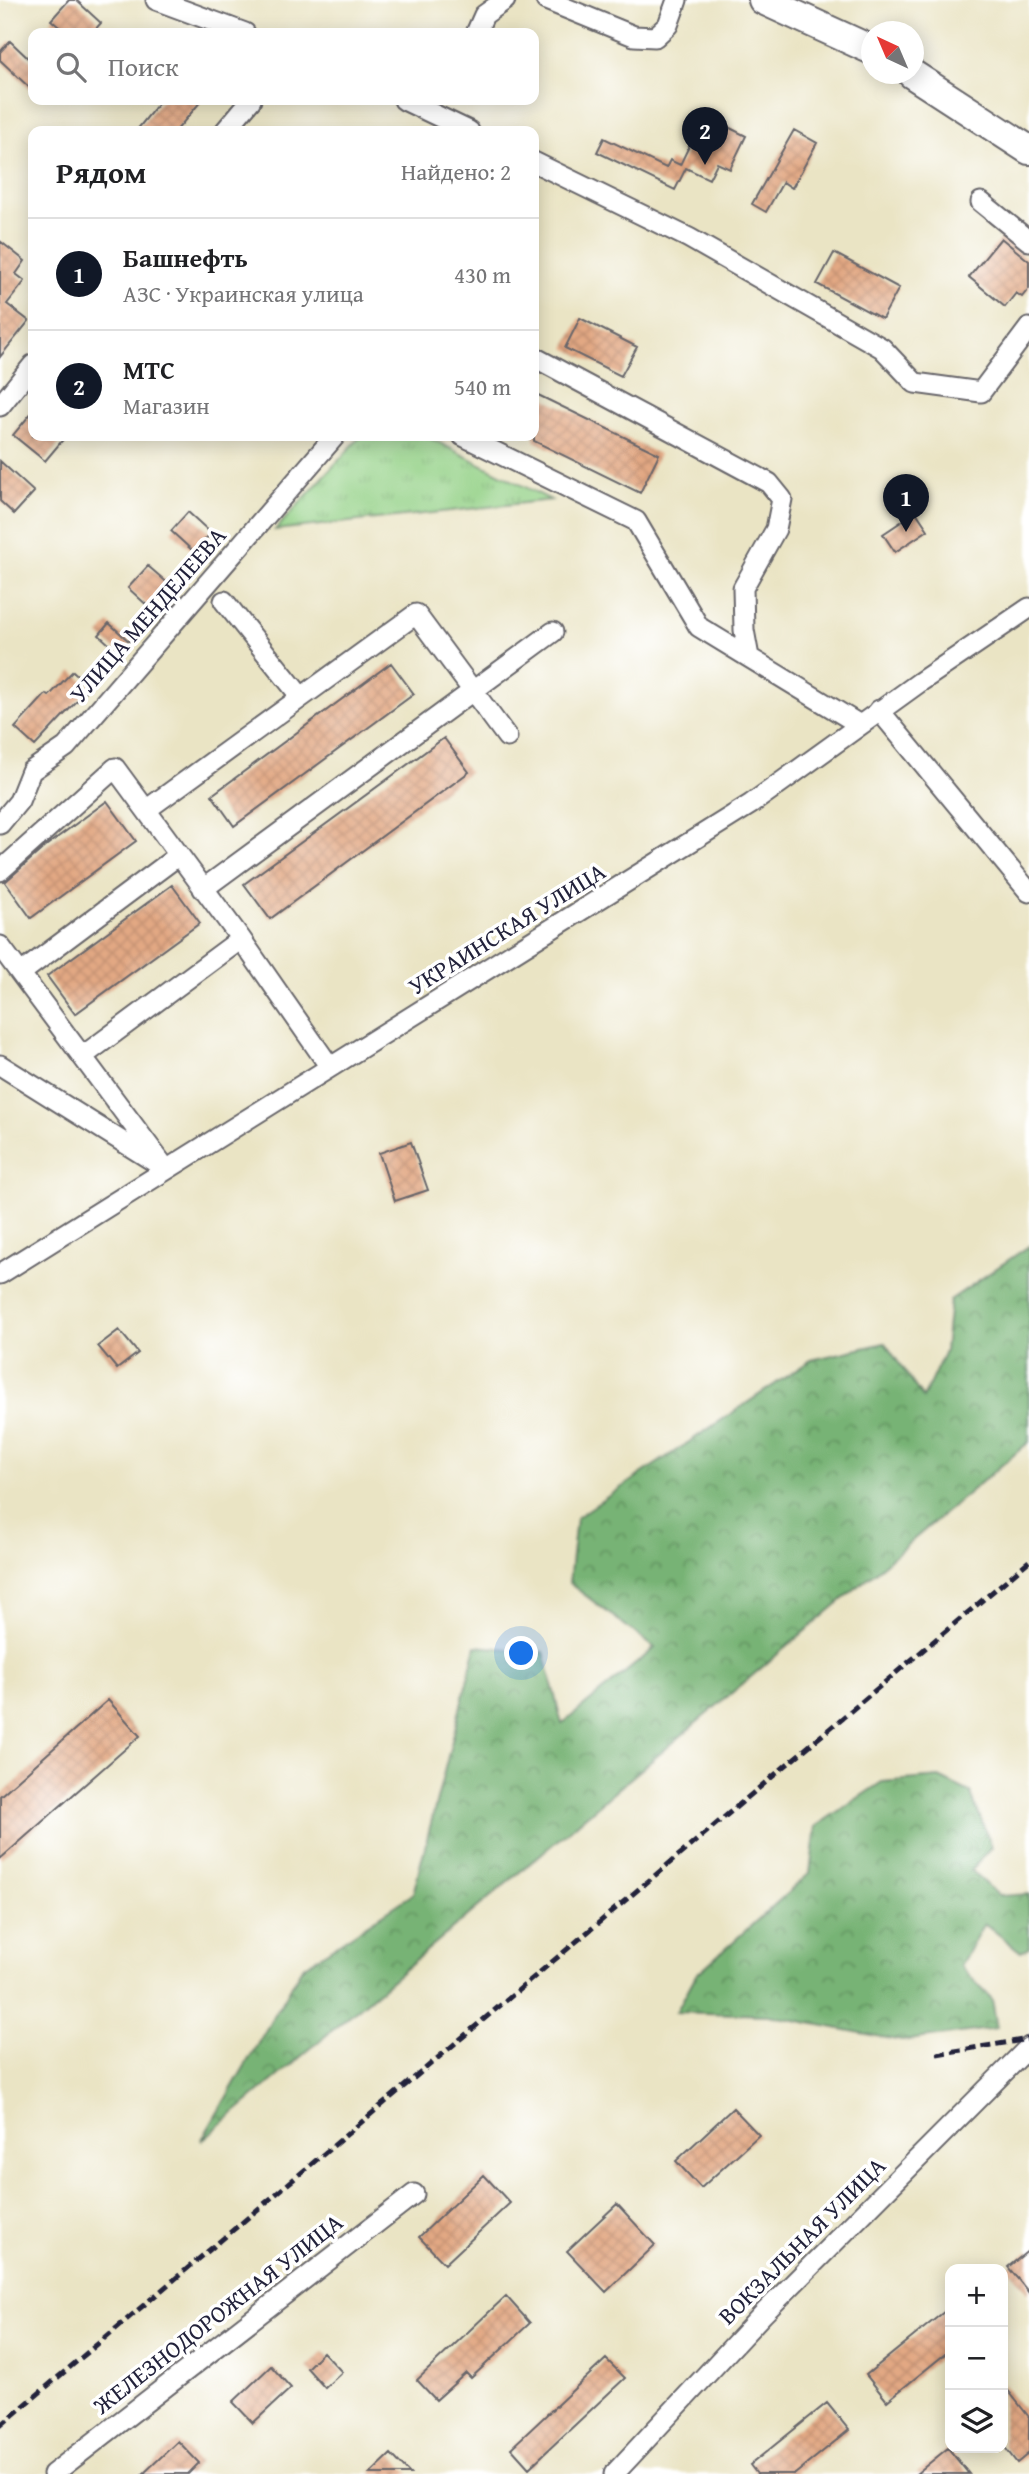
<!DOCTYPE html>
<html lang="ru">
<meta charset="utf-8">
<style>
body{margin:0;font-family:"Gentium Book Plus",serif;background:#f6f6f6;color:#202124}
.controls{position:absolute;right:21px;bottom:21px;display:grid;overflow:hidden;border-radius:14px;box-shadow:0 4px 18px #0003}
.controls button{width:63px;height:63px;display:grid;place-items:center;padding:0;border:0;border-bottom:2px solid #e0e0e0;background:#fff;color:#202124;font:35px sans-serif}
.compass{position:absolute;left:861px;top:21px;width:63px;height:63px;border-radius:50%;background:#fff;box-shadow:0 4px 18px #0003;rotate:316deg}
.you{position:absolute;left:522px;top:1654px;width:24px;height:24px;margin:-18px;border:5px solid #fff;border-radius:50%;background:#1a73e8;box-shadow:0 0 0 10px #1a73e833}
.badge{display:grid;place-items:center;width:46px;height:46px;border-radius:50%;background:#111827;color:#fff;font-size:23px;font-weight:700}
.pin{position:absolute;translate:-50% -58px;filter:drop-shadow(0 2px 4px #0008)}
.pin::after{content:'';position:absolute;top:37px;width:24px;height:21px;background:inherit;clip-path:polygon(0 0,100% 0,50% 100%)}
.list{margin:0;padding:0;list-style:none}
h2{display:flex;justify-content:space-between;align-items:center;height:91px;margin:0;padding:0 28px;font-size:30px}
h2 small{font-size:23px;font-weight:400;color:#757577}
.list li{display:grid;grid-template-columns:46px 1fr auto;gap:21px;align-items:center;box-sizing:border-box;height:112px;padding:0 28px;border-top:2px solid #e0e0e0}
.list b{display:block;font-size:26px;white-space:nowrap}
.list p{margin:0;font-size:23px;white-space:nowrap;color:#757577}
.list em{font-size:23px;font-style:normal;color:#757577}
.icon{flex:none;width:38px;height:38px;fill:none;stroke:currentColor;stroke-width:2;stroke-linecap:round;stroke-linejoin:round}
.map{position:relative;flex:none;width:1029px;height:2474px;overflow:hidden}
.search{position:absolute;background:#fff;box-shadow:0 4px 18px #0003;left:28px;top:28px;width:511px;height:77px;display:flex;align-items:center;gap:18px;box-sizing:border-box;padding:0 24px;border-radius:14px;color:#757577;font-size:26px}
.panel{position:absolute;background:#fff;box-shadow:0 4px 18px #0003;left:28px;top:126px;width:511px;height:315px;border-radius:14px}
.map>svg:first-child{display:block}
.grass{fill:url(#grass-tufts);stroke:#5b7a61;stroke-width:2}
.forest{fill:url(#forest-crowns);stroke:#4c6a58;stroke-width:2}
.building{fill:url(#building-cross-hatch)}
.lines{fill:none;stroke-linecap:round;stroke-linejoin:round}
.minor-casing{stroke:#68666b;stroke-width:23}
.highway-casing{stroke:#68666b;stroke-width:32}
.minor{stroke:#fff;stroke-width:19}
.highway{stroke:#fff;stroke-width:28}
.rail{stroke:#22223b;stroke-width:5;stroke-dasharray:10 5;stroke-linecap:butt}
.labels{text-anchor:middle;stroke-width:7;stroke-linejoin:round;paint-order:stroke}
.street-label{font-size:24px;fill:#22223b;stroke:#fff}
</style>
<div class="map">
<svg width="1029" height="2474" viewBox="0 0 1029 2474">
<defs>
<pattern id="grass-tufts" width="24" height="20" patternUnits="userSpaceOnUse" patternTransform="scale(1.75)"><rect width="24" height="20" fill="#94d187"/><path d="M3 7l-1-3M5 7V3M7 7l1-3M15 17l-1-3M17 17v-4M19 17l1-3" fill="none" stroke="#7fb375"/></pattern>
<pattern id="forest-crowns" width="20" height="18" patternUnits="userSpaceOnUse" patternTransform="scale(1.75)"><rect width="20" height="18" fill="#77b374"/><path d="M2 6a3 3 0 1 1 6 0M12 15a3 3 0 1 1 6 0" fill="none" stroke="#619160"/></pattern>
<pattern id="building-cross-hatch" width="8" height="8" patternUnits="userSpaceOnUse" patternTransform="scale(1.75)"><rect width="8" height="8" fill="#e2a883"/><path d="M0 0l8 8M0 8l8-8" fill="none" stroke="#c29072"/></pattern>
</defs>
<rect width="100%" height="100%" fill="#fff"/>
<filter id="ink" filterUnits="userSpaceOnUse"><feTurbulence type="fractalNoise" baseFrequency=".0143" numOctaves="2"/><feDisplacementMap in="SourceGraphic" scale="14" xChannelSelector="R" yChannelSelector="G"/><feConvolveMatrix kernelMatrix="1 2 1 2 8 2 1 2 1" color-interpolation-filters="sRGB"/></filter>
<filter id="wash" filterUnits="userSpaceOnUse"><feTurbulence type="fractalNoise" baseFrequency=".00686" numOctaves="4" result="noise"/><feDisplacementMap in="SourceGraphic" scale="28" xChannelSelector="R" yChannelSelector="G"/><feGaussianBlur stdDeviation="1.57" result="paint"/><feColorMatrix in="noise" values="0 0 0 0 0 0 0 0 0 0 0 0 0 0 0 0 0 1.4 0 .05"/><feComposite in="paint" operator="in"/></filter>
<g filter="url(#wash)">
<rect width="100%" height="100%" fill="#eae4c4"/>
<path class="grass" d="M 361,436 L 426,436 L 551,500 L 275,530 Z"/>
<path class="forest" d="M 1029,1246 L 1029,1442 L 201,2141 L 302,1968 L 413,1894 L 476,1646 L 544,1652 L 562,1724 L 655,1648 L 569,1583 L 576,1518 L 811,1360 L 885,1343 L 923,1398 L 945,1351 L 950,1300 Z
M 939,1777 L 970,1792 L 992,1847 L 971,1870 L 999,1896 L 1029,1894 L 1029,1948 L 1021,1952 L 984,1923 L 960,1966 L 992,1999 L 997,2028 L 902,2041 L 768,2015 L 676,2012 L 696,1975 L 810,1873 L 816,1826 L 882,1782 Z"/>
<g id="blocks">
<path class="building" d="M 69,0 L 76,0 L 101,23 L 92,33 L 66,33 L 51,20 Z
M 10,41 L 33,63 L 33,91 L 0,60 L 0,52 Z
M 161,100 L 202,100 L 176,131 L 136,131 Z
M 704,115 L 746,136 L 730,169 L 717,163 L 709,179 L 686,168 L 675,190 L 597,152 L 604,138 L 666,168 L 670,160 L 680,165 Z
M 794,130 L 817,143 L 792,188 L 783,182 L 766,212 L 752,204 Z
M 1001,238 L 1029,261 L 1029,288 L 1022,297 L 1016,293 L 1005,307 L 969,277 Z
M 0,241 L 25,261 L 16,274 L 25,281 L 7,304 L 29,321 L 0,357 Z
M 834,253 L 899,288 L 882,319 L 817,284 Z
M 580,318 L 637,347 L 621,376 L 565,348 Z
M 534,393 L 659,454 L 640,493 L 534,441 Z
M 33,411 L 33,436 L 66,436 L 45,461 L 13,435 Z
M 0,461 L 34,492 L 14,514 L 0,501 Z
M 188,512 L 211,533 L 194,552 L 171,531 Z
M 916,512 L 928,530 L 895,552 L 883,534 Z
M 148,566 L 170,585 L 150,608 L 128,588 Z
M 109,623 L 131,643 L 120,654 L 99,635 Z
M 391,663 L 414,694 L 234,826 L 212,795 Z
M 73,671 L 90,687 L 35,746 L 15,728 L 46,694 L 49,696 Z
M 444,738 L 469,772 L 270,919 L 244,884 Z
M 107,801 L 136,841 L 31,918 L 5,882 L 47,845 Z
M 172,885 L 200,923 L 75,1014 L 47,976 Z
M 411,1142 L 428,1190 L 395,1201 L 379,1153 Z
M 119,1330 L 138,1353 L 117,1369 L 98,1346 Z
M 108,1700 L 140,1736 L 0,1859 L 0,1796 Z
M 733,2108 L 759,2135 L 701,2188 L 676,2161 Z
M 484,2175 L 510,2203 L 445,2264 L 419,2237 Z
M 617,2204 L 655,2245 L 606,2292 L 567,2251 Z
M 1029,2250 L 1029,2293 L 1008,2267 Z
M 506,2296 L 530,2323 L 471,2378 L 466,2373 L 436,2400 L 417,2380 Z
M 950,2307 L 950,2350 L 887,2401 L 866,2375 Z
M 323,2352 L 342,2372 L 325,2388 L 307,2368 Z
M 606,2359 L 625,2378 L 529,2468 L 511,2448 Z
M 271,2366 L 291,2388 L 253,2423 L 233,2402 Z
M 1003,2384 L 1029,2417 L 1029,2453 L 1017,2463 L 1003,2445 Z
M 827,2403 L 849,2430 L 795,2474 L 757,2474 L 750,2465 Z
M 178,2441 L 199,2463 L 188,2474 L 143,2474 Z
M 948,2448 L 969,2474 L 916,2474 Z
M 391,2454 L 410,2474 L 370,2474 Z"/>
</g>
</g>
<g filter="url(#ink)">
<use href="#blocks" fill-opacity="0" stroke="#68666b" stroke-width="2"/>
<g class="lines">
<defs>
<path id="minor" d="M 156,0 L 245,33
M 546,0 L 634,36 L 655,37 L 668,25 L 677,0
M 476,33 L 484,15 L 505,0
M 404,100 L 469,131
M 225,131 L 251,100
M 534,162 L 689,238 L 882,348 L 915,383 L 981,392 L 1029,328
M 981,202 L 1029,241
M 534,357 L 769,483 L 782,499 L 776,529 L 743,588 L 744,630 L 749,657
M 0,406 L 33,365
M 463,436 L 636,521 L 699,627 L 860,725
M 224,601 L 301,697
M 879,710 L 1029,892
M 146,810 L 416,614 L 507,737
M 0,824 L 19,801 L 31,771 L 66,747 L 335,436
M 0,871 L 115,768 L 241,939 L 330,1067
M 203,889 L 553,632
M 0,946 L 166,1169 L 0,1065
M 21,973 L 179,855
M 83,1056 L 241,939
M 0,1274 L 751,804 L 920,682 L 1029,608
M 53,2474 L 414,2194
M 614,2474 L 763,2314 L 1029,2047"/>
<path id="highway" d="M 763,0 L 872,50
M 912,74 L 1029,150"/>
</defs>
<use href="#minor" class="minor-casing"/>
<use href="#highway" class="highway-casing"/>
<use href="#minor" class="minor"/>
<use href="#highway" class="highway"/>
<path class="rail" d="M 937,2054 L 1029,2039
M 0,2426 L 1029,1561"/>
</g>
</g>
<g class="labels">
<g class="street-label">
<text transform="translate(148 615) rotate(-49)" y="8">УЛИЦА МЕНДЕЛЕЕВА</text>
<text transform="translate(507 929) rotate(-32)" y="8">УКРАИНСКАЯ УЛИЦА</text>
<text transform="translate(802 2241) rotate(-45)" y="8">ВОКЗАЛЬНАЯ УЛИЦА</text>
<text transform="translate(218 2314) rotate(-38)" y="8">ЖЕЛЕЗНОДОРОЖНАЯ УЛИЦА</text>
</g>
</g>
</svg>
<div class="controls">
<button>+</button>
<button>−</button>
<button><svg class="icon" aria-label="layers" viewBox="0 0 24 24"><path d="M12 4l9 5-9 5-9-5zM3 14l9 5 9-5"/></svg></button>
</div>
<svg class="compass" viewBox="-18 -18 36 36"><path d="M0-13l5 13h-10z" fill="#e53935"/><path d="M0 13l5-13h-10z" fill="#757577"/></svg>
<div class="you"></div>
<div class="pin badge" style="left:906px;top:532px">1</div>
<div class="pin badge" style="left:705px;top:165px">2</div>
<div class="search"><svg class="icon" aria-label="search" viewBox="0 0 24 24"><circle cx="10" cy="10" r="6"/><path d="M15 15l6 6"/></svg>Поиск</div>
<section class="panel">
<h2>Рядом<small>Найдено: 2</small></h2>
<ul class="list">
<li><span class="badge">1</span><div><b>Башнефть</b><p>АЗС · Украинская улица</p></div><em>430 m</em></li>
<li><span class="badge">2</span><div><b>МТС</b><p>Магазин</p></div><em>540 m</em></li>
</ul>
</section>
</div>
